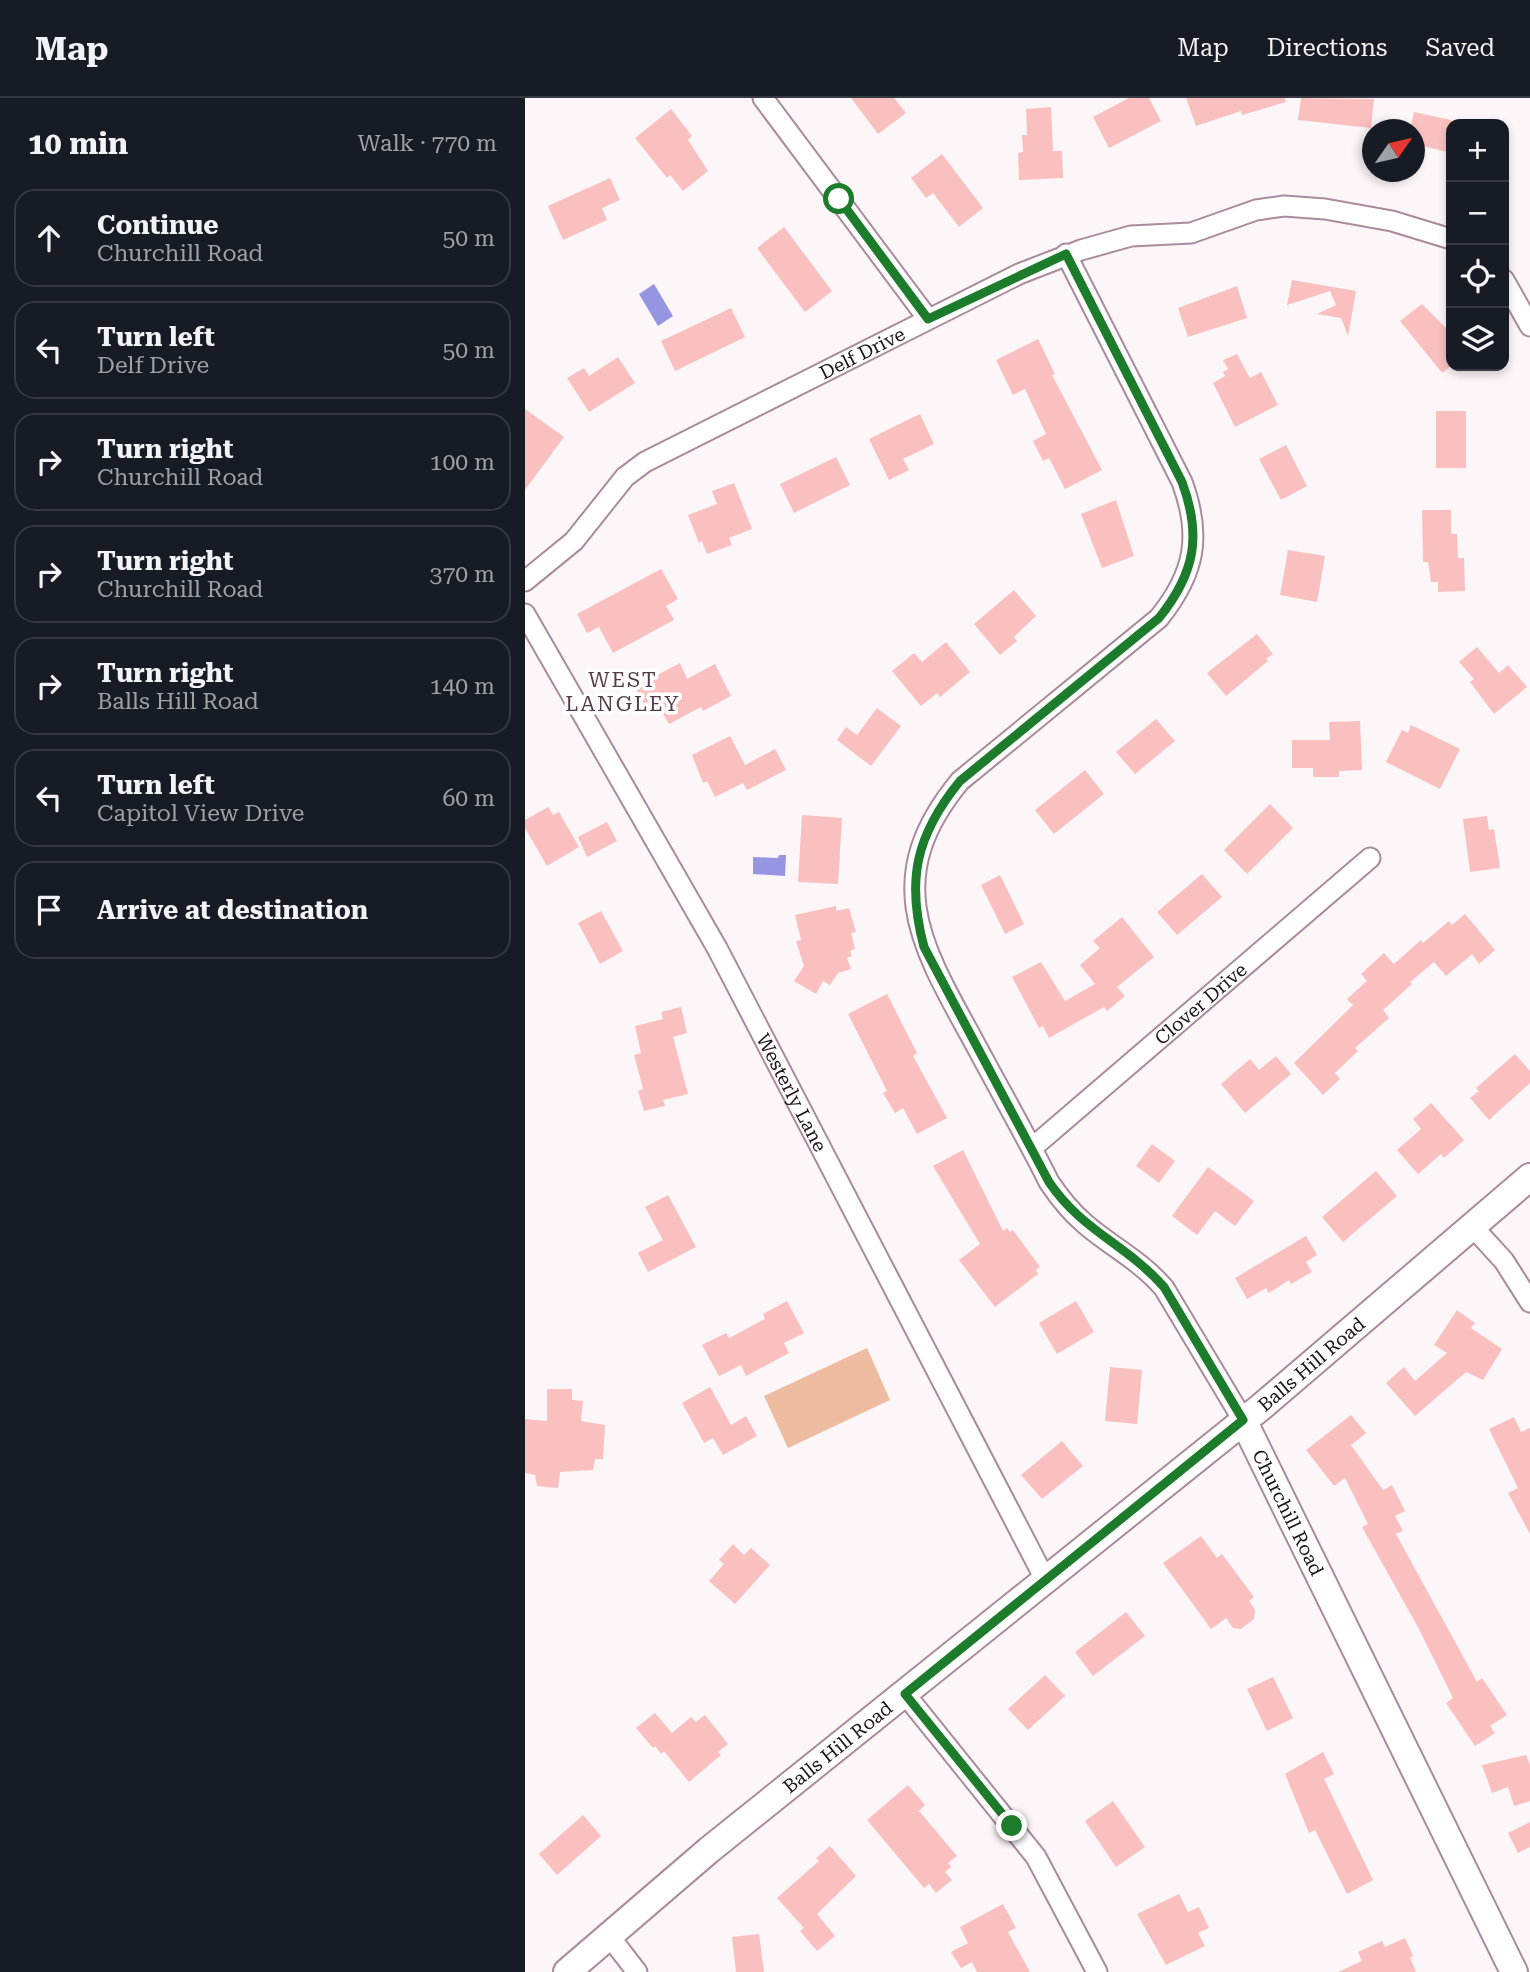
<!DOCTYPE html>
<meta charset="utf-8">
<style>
body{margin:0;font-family:"Roboto Serif",serif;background:#242831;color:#f1f3f6}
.controls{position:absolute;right:21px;top:21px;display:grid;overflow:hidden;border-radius:14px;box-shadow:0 4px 10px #0003}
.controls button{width:63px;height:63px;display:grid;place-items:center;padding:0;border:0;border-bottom:2px solid #363941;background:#171b24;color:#f1f3f6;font:35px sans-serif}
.compass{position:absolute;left:837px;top:21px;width:63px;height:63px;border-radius:50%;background:#171b24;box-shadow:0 4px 10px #0003;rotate:56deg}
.stop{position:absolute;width:21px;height:21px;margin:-16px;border:5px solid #1d7c2c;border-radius:50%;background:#fff}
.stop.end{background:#1d7c2c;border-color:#fff;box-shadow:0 2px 7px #0008}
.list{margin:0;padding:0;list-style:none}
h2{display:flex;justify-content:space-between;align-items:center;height:91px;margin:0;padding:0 28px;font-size:30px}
h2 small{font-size:23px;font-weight:400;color:#9ea1a6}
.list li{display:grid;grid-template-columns:46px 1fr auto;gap:21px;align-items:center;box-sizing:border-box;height:98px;margin:0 14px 14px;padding:0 14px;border:2px solid #363941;border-radius:21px}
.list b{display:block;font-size:26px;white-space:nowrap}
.list p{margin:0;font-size:23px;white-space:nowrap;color:#9ea1a6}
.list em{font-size:23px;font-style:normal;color:#9ea1a6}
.icon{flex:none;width:38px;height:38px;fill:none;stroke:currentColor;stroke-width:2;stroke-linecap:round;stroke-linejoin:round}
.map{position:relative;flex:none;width:1005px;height:1874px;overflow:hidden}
header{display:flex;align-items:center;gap:42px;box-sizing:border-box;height:98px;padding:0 35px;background:#171b24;border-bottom:2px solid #363941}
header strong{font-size:33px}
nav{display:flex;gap:38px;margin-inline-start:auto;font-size:24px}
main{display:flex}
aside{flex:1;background:#171b24}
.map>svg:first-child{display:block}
.green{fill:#edbb9f}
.water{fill:#9695e2}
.building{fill:#fac0c0}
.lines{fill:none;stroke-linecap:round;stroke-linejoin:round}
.street-casing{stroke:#aa8b9b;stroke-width:23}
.secondary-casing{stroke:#aa8b9b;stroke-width:30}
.street{stroke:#fff;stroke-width:19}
.secondary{stroke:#fff;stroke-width:26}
.route{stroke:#1d7c2c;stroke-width:9}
.labels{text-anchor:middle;stroke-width:7;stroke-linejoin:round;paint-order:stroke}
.street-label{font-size:19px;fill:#1d1218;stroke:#fff}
.neighbourhood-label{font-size:21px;letter-spacing:2px;fill:#553a48;stroke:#fff}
</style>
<header>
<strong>Map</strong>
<nav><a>Map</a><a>Directions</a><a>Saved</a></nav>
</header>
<main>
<aside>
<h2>10 min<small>Walk · 770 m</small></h2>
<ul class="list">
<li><svg class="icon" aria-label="ahead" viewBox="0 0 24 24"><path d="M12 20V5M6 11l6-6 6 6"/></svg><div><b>Continue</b><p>Churchill Road</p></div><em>50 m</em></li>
<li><svg class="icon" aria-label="left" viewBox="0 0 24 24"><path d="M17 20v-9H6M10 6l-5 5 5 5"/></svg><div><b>Turn left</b><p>Delf Drive</p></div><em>50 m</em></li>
<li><svg class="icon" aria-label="right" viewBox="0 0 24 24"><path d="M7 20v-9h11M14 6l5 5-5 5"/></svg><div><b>Turn right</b><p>Churchill Road</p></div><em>100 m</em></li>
<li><svg class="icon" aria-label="right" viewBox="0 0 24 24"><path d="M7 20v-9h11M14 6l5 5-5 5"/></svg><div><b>Turn right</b><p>Churchill Road</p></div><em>370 m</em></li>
<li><svg class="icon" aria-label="right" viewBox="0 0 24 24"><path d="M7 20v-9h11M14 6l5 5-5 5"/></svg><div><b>Turn right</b><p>Balls Hill Road</p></div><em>140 m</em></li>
<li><svg class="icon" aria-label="left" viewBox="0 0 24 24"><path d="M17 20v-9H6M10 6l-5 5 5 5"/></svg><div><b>Turn left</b><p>Capitol View Drive</p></div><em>60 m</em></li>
<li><svg class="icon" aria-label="arrive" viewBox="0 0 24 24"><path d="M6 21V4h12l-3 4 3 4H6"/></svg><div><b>Arrive at destination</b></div></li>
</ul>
</aside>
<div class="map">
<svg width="1005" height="1874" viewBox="0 0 1005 1874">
<rect width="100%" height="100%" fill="#fdf6f9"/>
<path class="green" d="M 342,1250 L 365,1302 L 263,1350 L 239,1298 Z"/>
<path class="water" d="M 129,186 L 148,218 L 133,228 L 114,196 Z
M 254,757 L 261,757 L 260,778 L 228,776 L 228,759 L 253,760 Z"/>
<path class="building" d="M 326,0 L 369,0 L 381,15 L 353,36 Z
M 604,0 L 624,0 L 636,23 L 584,50 L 568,19 Z
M 661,0 L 760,0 L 761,4 L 717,17 L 716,13 L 671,28 Z
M 776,0 L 849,1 L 846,30 L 773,22 Z
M 526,9 L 528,53 L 537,53 L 538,80 L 494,82 L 493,55 L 498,54 L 497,37 L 502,37 L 501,11 Z
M 146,11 L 167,38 L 163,42 L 183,73 L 158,93 L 145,77 L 142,80 L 110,40 Z
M 889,14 L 926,22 L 926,55 L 890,46 L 890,32 L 885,32 Z
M 417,56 L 458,110 L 434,129 L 408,95 L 401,100 L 386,80 Z
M 85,80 L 95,102 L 77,110 L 82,122 L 38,142 L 23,108 Z
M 259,129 L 307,193 L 280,214 L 232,150 Z
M 767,182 L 831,193 L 823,238 L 816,220 L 792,216 L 811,207 L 805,193 L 762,207 Z
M 712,188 L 722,220 L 663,239 L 653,210 Z
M 897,206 L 926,235 L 926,268 L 917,275 L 875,223 Z
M 206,210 L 220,239 L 150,273 L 136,243 Z
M 513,241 L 530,276 L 527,277 L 577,372 L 540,391 L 524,360 L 518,363 L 508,343 L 521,336 L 500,291 L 488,297 L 471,262 Z
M 712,256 L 725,280 L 736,274 L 753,307 L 710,329 L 688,285 L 700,278 L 698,274 L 703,271 L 698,262 Z
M 93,259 L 110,285 L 64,314 L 42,280 L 59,270 L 64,278 Z
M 0,311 L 39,339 L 0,392 Z
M 911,313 L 941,313 L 941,370 L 911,370 Z
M 395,316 L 409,346 L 378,361 L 384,372 L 364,382 L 344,341 Z
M 761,347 L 782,388 L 756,402 L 734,361 Z
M 311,359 L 325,387 L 269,415 L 255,386 Z
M 209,385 L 227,431 L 204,440 L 207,447 L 182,456 L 177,443 L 174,445 L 163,417 L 192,406 L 187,393 Z
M 591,402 L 609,458 L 577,470 L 556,416 Z
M 897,412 L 926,412 L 926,436 L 932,436 L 933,460 L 939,460 L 940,493 L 913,494 L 913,484 L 906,484 L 903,464 L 898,464 Z
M 763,452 L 800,458 L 792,504 L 755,497 Z
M 136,471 L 153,501 L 141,508 L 149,522 L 88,555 L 74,529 L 62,535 L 52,516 Z
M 489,492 L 511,518 L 489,539 L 492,543 L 475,557 L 449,526 Z
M 732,536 L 748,556 L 741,561 L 743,563 L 701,598 L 682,575 Z
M 421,544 L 445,574 L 415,599 L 412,595 L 396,608 L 367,573 L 389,555 L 397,564 Z
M 952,549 L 974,575 L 983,567 L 1002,589 L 969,616 L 945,584 L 949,581 L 934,564 Z
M 155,565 L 162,581 L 190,566 L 206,598 L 178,613 L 176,609 L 144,626 L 137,614 L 133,616 L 122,604 L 119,606 L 110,589 Z
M 352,610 L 376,628 L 346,668 L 312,642 L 321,629 L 332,637 Z
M 631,621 L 650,643 L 610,676 L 591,654 Z
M 835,623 L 837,672 L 814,673 L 814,679 L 788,679 L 788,670 L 767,670 L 767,642 L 805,642 L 804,624 Z
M 886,627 L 935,651 L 915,691 L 861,664 L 877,632 L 883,635 Z
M 205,638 L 220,667 L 250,651 L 261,672 L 222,692 L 218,685 L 190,699 L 182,683 L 178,685 L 167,657 Z
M 560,672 L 579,696 L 529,736 L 510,712 Z
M 745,706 L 768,730 L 722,776 L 699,752 Z
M 23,709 L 28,717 L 34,714 L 54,749 L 22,768 L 0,730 L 0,722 Z
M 277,717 L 317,720 L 313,786 L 273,784 Z
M 962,718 L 964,732 L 969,731 L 975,770 L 945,774 L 938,721 Z
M 82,724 L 92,743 L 62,759 L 53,739 Z
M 677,776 L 697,799 L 652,837 L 632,814 Z
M 475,777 L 499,826 L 480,836 L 456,787 Z
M 311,808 L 311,813 L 324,810 L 331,834 L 326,835 L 330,851 L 325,853 L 327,858 L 322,860 L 326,871 L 313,875 L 305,887 L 298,883 L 291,896 L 269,883 L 279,868 L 271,843 L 276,842 L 270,817 Z
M 76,813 L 98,853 L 75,866 L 53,825 Z
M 940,816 L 970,852 L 954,866 L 947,856 L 921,878 L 909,864 L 885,884 L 887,886 L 858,912 L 864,920 L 830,950 L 833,953 L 810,975 L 815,981 L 798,997 L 769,965 L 828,907 L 822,901 L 842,883 L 836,876 L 859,855 L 869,866 L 896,842 L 898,845 L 924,823 L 927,827 Z
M 597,819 L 629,859 L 592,889 L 600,898 L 582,913 L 579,909 L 524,940 L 518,928 L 514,930 L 487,879 L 516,864 L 540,903 L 570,886 L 555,867 L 575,850 L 568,843 Z
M 362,896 L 392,955 L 388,958 L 422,1020 L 392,1036 L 378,1010 L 370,1015 L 358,995 L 362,993 L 323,916 Z
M 156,909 L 162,935 L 148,939 L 163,996 L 138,1002 L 140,1008 L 119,1013 L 113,993 L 118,991 L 109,957 L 116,955 L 110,928 L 138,921 L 136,914 Z
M 990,956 L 1005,973 L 1005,985 L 964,1022 L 945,1000 L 954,993 L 951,990 Z
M 751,958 L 766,976 L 720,1015 L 696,986 L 725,961 L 734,972 Z
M 906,1005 L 939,1042 L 919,1060 L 916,1056 L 893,1076 L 872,1052 L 896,1031 L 888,1021 Z
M 627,1046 L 650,1063 L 634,1085 L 611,1068 Z
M 438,1052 L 478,1133 L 482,1130 L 485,1134 L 488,1132 L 515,1169 L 511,1172 L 513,1176 L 470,1209 L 434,1162 L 455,1146 L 408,1068 Z
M 683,1069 L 729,1103 L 710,1128 L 690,1113 L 672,1137 L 647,1118 Z
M 851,1073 L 872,1098 L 818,1144 L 797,1119 Z
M 143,1097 L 171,1149 L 123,1174 L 113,1155 L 138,1142 L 120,1109 Z
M 781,1138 L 792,1157 L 781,1164 L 787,1174 L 766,1186 L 764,1182 L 744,1195 L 741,1190 L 722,1201 L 710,1180 Z
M 262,1203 L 279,1235 L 259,1245 L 264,1255 L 221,1278 L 216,1267 L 194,1278 L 177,1247 L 201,1235 L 204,1240 L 240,1221 L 238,1216 Z
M 551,1203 L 569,1234 L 532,1256 L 514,1225 Z
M 932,1212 L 950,1225 L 946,1230 L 977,1251 L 958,1282 L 941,1274 L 890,1318 L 861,1285 L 879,1269 L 890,1283 L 922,1255 L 909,1247 Z
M 585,1269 L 617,1272 L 612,1326 L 580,1323 Z
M 185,1289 L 206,1327 L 221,1318 L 232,1338 L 198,1357 L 188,1340 L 179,1345 L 157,1305 Z
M 22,1291 L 47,1291 L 47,1302 L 58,1303 L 56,1323 L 80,1327 L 78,1361 L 70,1361 L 68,1372 L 35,1374 L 33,1390 L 12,1388 L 10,1377 L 0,1375 L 0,1321 L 22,1323 Z
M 826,1317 L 841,1335 L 826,1347 L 858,1392 L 867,1387 L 880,1413 L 870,1418 L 878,1433 L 871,1436 L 952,1584 L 957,1580 L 982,1617 L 965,1628 L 970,1635 L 950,1648 L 921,1605 L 928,1600 L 894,1531 L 837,1429 L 843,1426 L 820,1380 L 809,1388 L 781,1352 Z
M 989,1319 L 996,1334 L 1005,1330 L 1005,1436 L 983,1395 L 993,1390 L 964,1331 Z
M 537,1343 L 558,1368 L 517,1401 L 496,1377 Z
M 676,1438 L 692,1460 L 697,1456 L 729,1499 L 724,1503 L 730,1512 L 729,1521 L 716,1531 L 708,1530 L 701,1520 L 686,1531 L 638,1465 Z
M 208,1446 L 219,1457 L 226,1450 L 245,1467 L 210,1506 L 184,1483 L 199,1466 L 194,1462 Z
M 601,1514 L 620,1538 L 568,1578 L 550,1554 Z
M 520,1577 L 540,1598 L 503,1632 L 483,1611 Z
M 748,1579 L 768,1620 L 742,1633 L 722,1591 Z
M 130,1615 L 147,1635 L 166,1619 L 171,1624 L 180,1617 L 203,1646 L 193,1654 L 196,1657 L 164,1684 L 139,1653 L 136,1656 L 130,1648 L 128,1650 L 111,1630 Z
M 798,1654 L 809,1676 L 799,1681 L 848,1782 L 822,1796 L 790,1732 L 784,1735 L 760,1676 Z
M 1001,1657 L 1005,1667 L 1005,1703 L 989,1708 L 983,1689 L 967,1695 L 957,1667 Z
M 383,1687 L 400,1707 L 394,1713 L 432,1758 L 423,1765 L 426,1769 L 420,1774 L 427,1782 L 411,1795 L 404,1786 L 399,1790 L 342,1722 Z
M 588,1703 L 620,1749 L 591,1769 L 560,1723 Z
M 58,1717 L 76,1738 L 32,1777 L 14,1756 Z
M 1005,1724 L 1005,1749 L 993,1755 L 983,1735 Z
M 305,1748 L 331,1778 L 292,1816 L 310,1838 L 292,1853 L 275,1833 L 279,1830 L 252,1800 L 294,1763 L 291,1760 Z
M 654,1796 L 663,1814 L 674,1809 L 684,1830 L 673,1835 L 680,1848 L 641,1867 L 612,1816 Z
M 478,1806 L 491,1830 L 483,1834 L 505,1874 L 452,1874 L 447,1864 L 436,1870 L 426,1854 L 443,1845 L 435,1829 Z
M 234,1836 L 239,1874 L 211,1874 L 207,1839 Z
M 880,1840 L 888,1858 L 885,1860 L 891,1874 L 813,1874 L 837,1863 L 833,1854 L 857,1843 L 860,1849 Z"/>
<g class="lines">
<defs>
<g id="street">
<path d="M 238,0 L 403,221"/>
<path d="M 541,156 L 657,384 C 677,438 670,475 634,520 L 435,683 C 355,780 395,846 448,942 C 473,989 500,1036 524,1084 C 534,1099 545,1113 559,1125 C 585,1148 615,1162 639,1190 L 718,1322"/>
<path d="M 979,182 L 1005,228"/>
<path id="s1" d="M 0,483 L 49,443 L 100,379 L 120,364 L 494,176 L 556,152 L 606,138 L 666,135 L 731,112 L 759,108 L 800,111 L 867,123 L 926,141"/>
<path id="s2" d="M 0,516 L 192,850 L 520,1481"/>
<path id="s3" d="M 507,1050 L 845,760"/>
<path d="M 948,1129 L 979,1163 L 1005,1204"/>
<path d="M 380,1596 L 511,1759 L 572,1874"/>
<path d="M 85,1839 L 112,1874"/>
</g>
<g id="secondary">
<path id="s4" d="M 718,1322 L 989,1874"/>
<path id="s5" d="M 42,1874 L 184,1752 L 736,1309 L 1005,1079"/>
</g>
</defs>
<use href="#street" class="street-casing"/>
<use href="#secondary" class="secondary-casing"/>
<use href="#street" class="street"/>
<use href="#secondary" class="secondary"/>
</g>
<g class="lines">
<path class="route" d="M 314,101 L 403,221 L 541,156 L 657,384 C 677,438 670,475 634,520 L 435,683 C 391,737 381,782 399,849 L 524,1084 C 557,1133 601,1146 639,1189 L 718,1322 L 380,1596 L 487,1728"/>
</g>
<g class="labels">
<g class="street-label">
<text dy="7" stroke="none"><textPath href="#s1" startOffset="413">Delf Drive</textPath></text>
<text dy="7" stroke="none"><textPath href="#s3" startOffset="222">Clover Drive</textPath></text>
<text dy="7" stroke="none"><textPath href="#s2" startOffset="548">Westerly Lane</textPath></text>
<text dy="7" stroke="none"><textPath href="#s5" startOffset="961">Balls Hill Road</textPath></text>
<text dy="7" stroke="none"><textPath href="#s4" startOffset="103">Churchill Road</textPath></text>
<text dy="7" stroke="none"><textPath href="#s5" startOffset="352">Balls Hill Road</textPath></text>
</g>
<g class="neighbourhood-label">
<text x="98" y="589">WEST<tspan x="98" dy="24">LANGLEY</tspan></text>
</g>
</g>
</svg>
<div class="controls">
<button>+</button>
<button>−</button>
<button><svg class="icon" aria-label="locate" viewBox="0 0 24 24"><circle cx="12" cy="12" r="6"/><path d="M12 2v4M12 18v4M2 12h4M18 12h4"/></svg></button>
<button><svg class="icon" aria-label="layers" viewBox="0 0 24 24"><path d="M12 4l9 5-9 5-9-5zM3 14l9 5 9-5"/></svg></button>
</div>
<svg class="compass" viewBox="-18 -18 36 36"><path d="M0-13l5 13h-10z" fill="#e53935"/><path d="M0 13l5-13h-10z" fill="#9ea1a6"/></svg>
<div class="stop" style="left:314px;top:101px"></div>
<div class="stop end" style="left:487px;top:1728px"></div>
</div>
</main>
